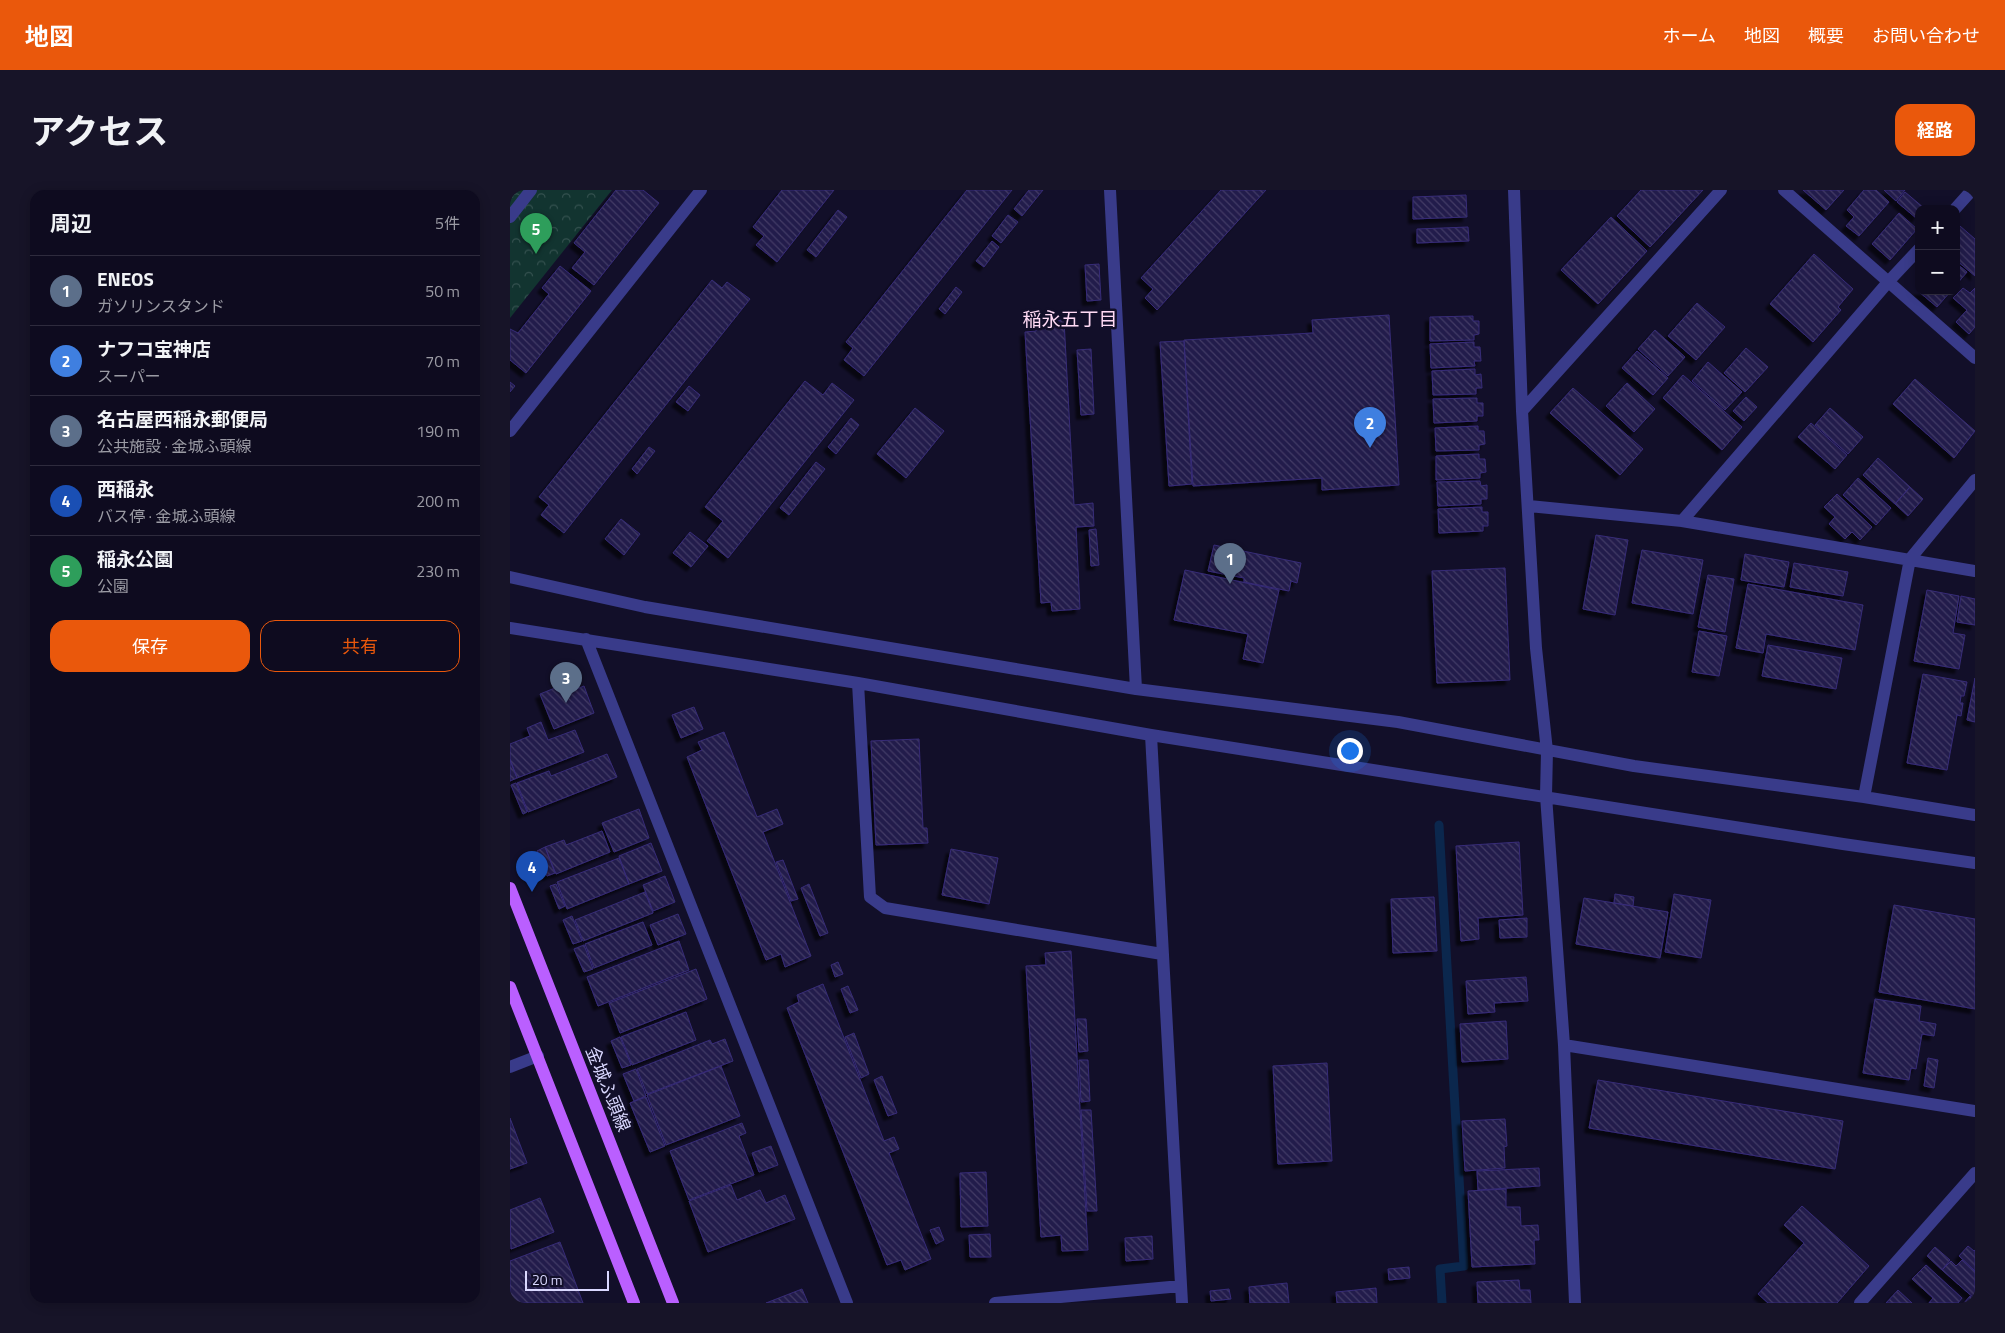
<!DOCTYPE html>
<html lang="ja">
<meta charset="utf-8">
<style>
body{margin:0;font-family:"Titillium Web","Noto Sans JP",sans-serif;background:#171428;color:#f1f3f6}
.controls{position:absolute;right:15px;top:15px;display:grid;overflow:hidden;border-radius:10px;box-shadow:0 2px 12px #0003}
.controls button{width:45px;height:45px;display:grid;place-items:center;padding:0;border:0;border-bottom:1px solid #2e2b3d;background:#0e0b1f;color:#f1f3f6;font:25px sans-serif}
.scale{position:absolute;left:15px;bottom:12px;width:84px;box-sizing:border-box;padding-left:5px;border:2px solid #dad8ff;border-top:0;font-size:14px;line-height:18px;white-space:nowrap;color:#dad8ff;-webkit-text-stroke:4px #120f29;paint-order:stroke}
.you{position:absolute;left:839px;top:560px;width:18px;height:18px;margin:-12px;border:4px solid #fff;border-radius:50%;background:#1a73e8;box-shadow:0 0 0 8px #1a73e833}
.badge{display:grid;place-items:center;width:32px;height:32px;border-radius:50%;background:#ea580c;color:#fff;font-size:16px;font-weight:700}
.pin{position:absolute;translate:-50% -41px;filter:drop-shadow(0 1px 2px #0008)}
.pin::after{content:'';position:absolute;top:26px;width:18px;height:15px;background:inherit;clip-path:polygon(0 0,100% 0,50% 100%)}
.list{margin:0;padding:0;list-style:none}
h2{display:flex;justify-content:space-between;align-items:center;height:65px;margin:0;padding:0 20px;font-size:21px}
h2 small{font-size:16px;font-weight:400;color:#9b9ba4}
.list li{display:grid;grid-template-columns:32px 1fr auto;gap:15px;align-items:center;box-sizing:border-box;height:70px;padding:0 20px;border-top:1px solid #2e2b3d}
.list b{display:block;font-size:19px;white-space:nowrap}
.list p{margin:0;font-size:16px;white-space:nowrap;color:#9b9ba4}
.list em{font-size:16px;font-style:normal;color:#9b9ba4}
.actions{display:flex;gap:10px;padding:15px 20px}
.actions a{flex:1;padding:11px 0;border:1px solid #ea580c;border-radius:15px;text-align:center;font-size:18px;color:#ea580c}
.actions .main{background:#ea580c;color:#fff}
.map{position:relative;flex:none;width:1465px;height:1113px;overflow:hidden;border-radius:15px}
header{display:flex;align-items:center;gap:30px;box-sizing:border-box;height:70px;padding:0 25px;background:#ea580c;color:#fff}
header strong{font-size:24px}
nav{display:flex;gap:28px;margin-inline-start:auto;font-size:18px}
.intro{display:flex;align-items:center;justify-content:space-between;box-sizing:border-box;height:120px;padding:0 30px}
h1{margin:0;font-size:35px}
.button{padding:12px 22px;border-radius:15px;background:#ea580c;color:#fff;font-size:18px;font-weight:700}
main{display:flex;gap:30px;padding:0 30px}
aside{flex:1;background:#0e0b1f;border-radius:15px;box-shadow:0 2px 12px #0003}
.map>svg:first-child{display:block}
.park{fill:url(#park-crowns)}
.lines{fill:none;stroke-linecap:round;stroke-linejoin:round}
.stream{stroke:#0b274d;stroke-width:9}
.building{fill:url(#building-back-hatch);stroke:#372c78;filter:url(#shadow)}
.minor{stroke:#393b8a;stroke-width:12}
.major{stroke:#ba5fff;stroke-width:12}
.labels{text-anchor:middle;stroke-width:5;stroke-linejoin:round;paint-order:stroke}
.street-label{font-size:18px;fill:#dad8ff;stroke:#120f29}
.neighbourhood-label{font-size:19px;fill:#ffdaf4;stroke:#120f29}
</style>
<header>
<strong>地図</strong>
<nav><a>ホーム</a><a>地図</a><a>概要</a><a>お問い合わせ</a></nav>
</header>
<div class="intro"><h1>アクセス</h1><a class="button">経路</a></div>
<main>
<aside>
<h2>周辺<small>5件</small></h2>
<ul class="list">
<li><span class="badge" style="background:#5c6f8a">1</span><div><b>ENEOS</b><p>ガソリンスタンド</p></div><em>50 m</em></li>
<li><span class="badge" style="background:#3f7fe0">2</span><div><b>ナフコ宝神店</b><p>スーパー</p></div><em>70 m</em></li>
<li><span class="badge" style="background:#5c6f8a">3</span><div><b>名古屋西稲永郵便局</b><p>公共施設 · 金城ふ頭線</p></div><em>190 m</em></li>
<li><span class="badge" style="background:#1a4fb4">4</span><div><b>西稲永</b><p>バス停 · 金城ふ頭線</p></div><em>200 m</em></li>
<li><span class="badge" style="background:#2e9e5b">5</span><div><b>稲永公園</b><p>公園</p></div><em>230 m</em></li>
</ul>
<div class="actions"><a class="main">保存</a><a>共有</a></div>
</aside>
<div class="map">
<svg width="1465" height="1113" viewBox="0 0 1465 1113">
<defs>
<pattern id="park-crowns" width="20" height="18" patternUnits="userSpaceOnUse" patternTransform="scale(1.25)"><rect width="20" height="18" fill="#123430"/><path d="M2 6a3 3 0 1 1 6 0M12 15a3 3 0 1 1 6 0" fill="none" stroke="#34514f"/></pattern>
<pattern id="building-back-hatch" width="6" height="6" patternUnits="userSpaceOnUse" patternTransform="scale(1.25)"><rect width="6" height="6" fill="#221b4b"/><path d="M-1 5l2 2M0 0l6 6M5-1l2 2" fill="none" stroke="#423b66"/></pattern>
<filter id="shadow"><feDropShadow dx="-4.5" dy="4.5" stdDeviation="1" flood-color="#0009"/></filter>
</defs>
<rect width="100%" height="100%" fill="#120f29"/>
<path class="park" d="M 0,0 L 102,0 L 0,128 Z"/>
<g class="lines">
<path class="stream" d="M 929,635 L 954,1076 L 930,1079 L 932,1113"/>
</g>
<path class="building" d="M 106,0 L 133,0 L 149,13 L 84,95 L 62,78 L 75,62 L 64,53 Z
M 272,0 L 324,0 L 267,72 L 246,55 L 254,46 L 243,37 Z
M 457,0 L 502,0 L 354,186 L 334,170 L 343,158 L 336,152 Z
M 519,0 L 533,0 L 512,26 L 504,19 Z
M 711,0 L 756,0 L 647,120 L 635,108 L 643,99 L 631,88 Z
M 1131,0 L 1193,0 L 1140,57 L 1107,26 Z
M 1293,0 L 1334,0 L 1316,20 Z
M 1354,0 L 1366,0 L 1379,12 L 1349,46 L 1336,36 L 1344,27 L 1337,20 Z
M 1374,0 L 1395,0 L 1386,11 Z
M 1395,2 L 1414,18 L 1409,19 L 1409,24 L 1406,28 L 1387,12 Z
M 956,5 L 957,27 L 903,29 L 903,7 Z
M 328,20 L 337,27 L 306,67 L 297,60 Z
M 1389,23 L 1407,39 L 1380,70 L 1362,54 Z
M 498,25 L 508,32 L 491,53 L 482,46 Z
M 1101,27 L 1137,61 L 1088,114 L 1051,80 Z
M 1450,36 L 1465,49 L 1465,86 L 1446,70 L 1446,40 Z
M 958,37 L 959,51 L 907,53 L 907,39 Z
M 482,51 L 489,57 L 474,77 L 466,71 Z
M 1304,64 L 1343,99 L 1328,117 L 1331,120 L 1303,152 L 1260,114 Z
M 1446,73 L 1457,82 L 1446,95 Z
M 589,74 L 591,110 L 577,111 L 575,75 Z
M 50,76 L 81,101 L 16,183 L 0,170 L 0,139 L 8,143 L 39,104 L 32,98 Z
M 202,90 L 212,98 L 217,92 L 240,109 L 54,343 L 31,325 L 39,315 L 29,307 Z
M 446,97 L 452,102 L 435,124 L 429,119 Z
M 1453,98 L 1460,103 L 1465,98 L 1465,137 L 1459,144 L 1446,132 L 1457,120 L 1443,108 Z
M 1408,101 L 1441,101 L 1427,117 Z
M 1187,113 L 1215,137 L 1186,170 L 1158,146 Z
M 879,125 L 889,295 L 812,300 L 812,288 L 683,296 L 674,150 L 803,143 L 802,130 Z
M 963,126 L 963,131 L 969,131 L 969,144 L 964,145 L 964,150 L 920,151 L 920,127 Z
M 554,130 L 564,315 L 583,313 L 584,336 L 566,337 L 570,419 L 542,421 L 541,412 L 531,413 L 515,142 L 526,141 L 525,132 Z
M 1145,140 L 1175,167 L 1158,186 L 1128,159 Z
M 674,151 L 682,294 L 659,296 L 650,152 Z
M 964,152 L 964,157 L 970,157 L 971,171 L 964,171 L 965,176 L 921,178 L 920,154 Z
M 1236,158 L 1258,177 L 1235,202 L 1214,183 Z
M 581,159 L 584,224 L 571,225 L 567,160 Z
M 1127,161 L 1158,188 L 1143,205 L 1112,178 Z
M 1198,172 L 1232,202 L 1215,220 L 1182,191 Z
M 965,179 L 965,185 L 971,184 L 972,198 L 966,198 L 966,204 L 923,205 L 922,181 Z
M 1173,185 L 1232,237 L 1212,260 L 1153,208 Z
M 1405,189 L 1465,241 L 1444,268 L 1383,214 Z
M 295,191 L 313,205 L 322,193 L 344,210 L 218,368 L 197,351 L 213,331 L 195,317 Z
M 0,192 L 5,196 L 0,202 Z
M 1117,193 L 1145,219 L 1124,242 L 1096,216 Z
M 179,196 L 190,205 L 178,221 L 166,212 Z
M 1063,198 L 1133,259 L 1110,285 L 1040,223 Z
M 1236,207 L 1247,217 L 1234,231 L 1223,221 Z
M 967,208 L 967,213 L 973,213 L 973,226 L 967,226 L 967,231 L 924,233 L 923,209 Z
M 405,218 L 434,241 L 396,288 L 367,264 Z
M 1320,218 L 1353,247 L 1338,264 L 1305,235 Z
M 341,228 L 349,235 L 326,264 L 318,257 Z
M 1301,233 L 1337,265 L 1325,279 L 1288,247 Z
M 968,236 L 968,241 L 974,241 L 975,254 L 969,255 L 969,260 L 926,261 L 925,238 Z
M 139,257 L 145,261 L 127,284 L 122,279 Z
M 969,264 L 969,269 L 975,269 L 976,282 L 970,283 L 970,288 L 926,290 L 926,266 Z
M 1368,268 L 1400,297 L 1385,314 L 1353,285 Z
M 306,272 L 315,279 L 279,325 L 270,318 Z
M 1348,288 L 1381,318 L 1366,335 L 1333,305 Z
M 970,291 L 971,296 L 977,295 L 977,309 L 971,309 L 971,314 L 928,316 L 927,292 Z
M 1400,297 L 1413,309 L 1398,326 L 1385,314 Z
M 1327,304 L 1362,337 L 1350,350 L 1342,342 L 1335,349 L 1319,334 L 1325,327 L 1314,317 Z
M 972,317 L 972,322 L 978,322 L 978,336 L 973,336 L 973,341 L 929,343 L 928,319 Z
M 111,329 L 130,344 L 114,365 L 95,349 Z
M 586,339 L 589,375 L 581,376 L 579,340 Z
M 180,342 L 198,356 L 181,377 L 163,363 Z
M 1086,345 L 1118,350 L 1105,425 L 1073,419 Z
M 704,355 L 791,373 L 787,393 L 781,391 L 779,401 L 734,392 L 734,388 L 698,381 Z
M 1132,360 L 1193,370 L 1183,424 L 1122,413 Z
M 1235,364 L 1279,372 L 1274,397 L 1231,390 Z
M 1284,373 L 1338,382 L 1333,406 L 1280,397 Z
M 995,378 L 1000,490 L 927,493 L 922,381 Z
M 675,380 L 769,400 L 753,473 L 733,469 L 738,444 L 664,430 Z
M 1198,385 L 1224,389 L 1215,442 L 1188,437 Z
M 1238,394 L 1353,415 L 1345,460 L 1256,444 L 1253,463 L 1226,458 Z
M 1417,400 L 1449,406 L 1443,443 L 1455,445 L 1449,479 L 1404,471 Z
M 1451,406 L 1465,409 L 1465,435 L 1447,432 Z
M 1189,441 L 1217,446 L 1209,486 L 1182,482 Z
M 1258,455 L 1332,468 L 1326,499 L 1252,486 Z
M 1413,484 L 1457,492 L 1454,506 L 1451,506 L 1450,513 L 1453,513 L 1451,526 L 1447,525 L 1437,580 L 1397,573 Z
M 1465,488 L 1465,532 L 1457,530 Z
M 55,494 L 56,498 L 63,496 L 64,500 L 74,496 L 84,523 L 44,539 L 30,504 Z
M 184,517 L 193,539 L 171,548 L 162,525 Z
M 31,532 L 38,550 L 65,540 L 74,562 L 7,588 L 0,569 L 0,554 L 20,546 L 17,538 Z
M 214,542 L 247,627 L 267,619 L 273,634 L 253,642 L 301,766 L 275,777 L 271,764 L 256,770 L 177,567 L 192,560 L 188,552 Z
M 409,549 L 413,638 L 417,638 L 418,653 L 366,655 L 361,551 Z
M 97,564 L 107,587 L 18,622 L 7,593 L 39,581 L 41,586 Z
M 0,570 L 7,588 L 0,591 Z
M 6,593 L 17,622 L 13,624 L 1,595 Z
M 129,619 L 139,648 L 104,662 L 92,633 Z
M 92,641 L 100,662 L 46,684 L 35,657 L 54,650 L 56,655 Z
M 1009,652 L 1013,725 L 968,728 L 969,749 L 951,751 L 946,656 Z
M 141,653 L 152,681 L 119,694 L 109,666 Z
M 35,657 L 45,683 L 37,686 L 27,661 Z
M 441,659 L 488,668 L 479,714 L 432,705 Z
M 109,668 L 119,694 L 57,719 L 47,692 Z
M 273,670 L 288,709 L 281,711 L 266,672 Z
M 155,686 L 165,712 L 143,721 L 133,695 Z
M 46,694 L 55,716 L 49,719 L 40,696 Z
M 299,694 L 318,743 L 310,746 L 291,698 Z
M 135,702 L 143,723 L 73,751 L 65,730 Z
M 1105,704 L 1124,707 L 1123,716 L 1104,713 Z
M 1164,704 L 1201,710 L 1191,768 L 1155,762 Z
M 924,707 L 927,761 L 883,763 L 881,709 Z
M 1074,708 L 1158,722 L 1150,768 L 1066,754 Z
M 1384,715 L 1465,729 L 1465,819 L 1369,802 Z
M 168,724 L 176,744 L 148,755 L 140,735 Z
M 62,726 L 72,751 L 63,754 L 53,730 Z
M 1017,728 L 1017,747 L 990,748 L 989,730 Z
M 133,732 L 142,755 L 84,778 L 75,754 Z
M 169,751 L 179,780 L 88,816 L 77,787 Z
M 74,755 L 83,779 L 74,782 L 64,759 Z
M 561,761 L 578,1060 L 552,1061 L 551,1045 L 531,1047 L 516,776 L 536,775 L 535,763 Z
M 328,772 L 333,784 L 325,787 L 321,775 Z
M 186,779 L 197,809 L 110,843 L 99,813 Z
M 1016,787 L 1018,811 L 984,813 L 985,822 L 958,824 L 956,791 Z
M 313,794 L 374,951 L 384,947 L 389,959 L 379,963 L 421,1069 L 395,1080 L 391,1070 L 377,1075 L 277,818 L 289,812 L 287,805 Z
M 338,796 L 348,820 L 340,823 L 331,799 Z
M 1365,809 L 1411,816 L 1409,831 L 1426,834 L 1424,846 L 1412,844 L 1406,879 L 1401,878 L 1399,890 L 1353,883 Z
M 176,822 L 186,850 L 122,875 L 111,847 Z
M 567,829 L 576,829 L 578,861 L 569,862 Z
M 996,831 L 998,869 L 952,872 L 950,834 Z
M 344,843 L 359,884 L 351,888 L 335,847 Z
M 110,847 L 121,875 L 112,878 L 101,851 Z
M 215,849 L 223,871 L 137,904 L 127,879 L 200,850 L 202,854 Z
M 1418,868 L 1428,870 L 1424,898 L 1414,896 Z
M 569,870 L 578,870 L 580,911 L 571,912 Z
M 817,873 L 822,971 L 768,974 L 763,876 Z
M 211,876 L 230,926 L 156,955 L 137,905 Z
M 126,879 L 136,906 L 124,911 L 113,884 Z
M 372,886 L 387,923 L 378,926 L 364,890 Z
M 1088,890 L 1333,931 L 1325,979 L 1079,938 Z
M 136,907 L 155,956 L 140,962 L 120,913 Z
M 571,920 L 581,920 L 587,1021 L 577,1021 Z
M 0,928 L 17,973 L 0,979 Z
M 995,929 L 997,956 L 994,957 L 995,978 L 955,981 L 952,931 Z
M 232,933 L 236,943 L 229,946 L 244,985 L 179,1010 L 160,961 Z
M 261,956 L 268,975 L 249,982 L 242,963 Z
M 1029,978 L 1030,996 L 968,1000 L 967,981 Z
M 476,982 L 478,1036 L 451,1037 L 450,983 Z
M 221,995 L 227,1010 L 250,1000 L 256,1013 L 275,1005 L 285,1029 L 198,1062 L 179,1011 Z
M 996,999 L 996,1017 L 1010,1017 L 1011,1036 L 1028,1035 L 1029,1050 L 1024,1050 L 1025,1074 L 962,1077 L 958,1001 Z
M 30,1008 L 44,1042 L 1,1059 L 0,1020 Z
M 1292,1016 L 1359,1076 L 1327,1113 L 1258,1113 L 1248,1104 L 1294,1053 L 1274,1035 Z
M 429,1037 L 434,1050 L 426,1054 L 420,1040 Z
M 480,1044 L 481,1067 L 460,1067 L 459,1045 Z
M 642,1046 L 643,1069 L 616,1071 L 615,1048 Z
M 50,1052 L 73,1113 L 0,1113 L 0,1071 Z
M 1458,1056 L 1464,1061 L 1465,1060 L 1465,1081 L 1449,1066 Z
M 1425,1057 L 1440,1070 L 1432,1080 L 1417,1066 Z
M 1452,1070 L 1465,1082 L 1465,1109 L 1432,1080 L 1441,1071 L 1446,1076 Z
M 1416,1075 L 1452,1108 L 1448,1113 L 1419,1113 L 1423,1108 L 1402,1089 Z
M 899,1077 L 900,1088 L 879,1090 L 878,1079 Z
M 1009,1090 L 1010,1100 L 1020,1100 L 1021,1113 L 968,1113 L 967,1092 Z
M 777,1093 L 779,1113 L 740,1113 L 739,1097 Z
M 866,1098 L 867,1113 L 827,1113 L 826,1102 Z
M 292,1099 L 298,1113 L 256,1113 Z
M 719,1099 L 721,1109 L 701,1111 L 700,1101 Z
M 1388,1100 L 1402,1113 L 1376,1113 Z
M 1460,1106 L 1465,1113 L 1454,1113 Z"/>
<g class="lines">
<path class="minor" d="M 600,0 L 626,499
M 1004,0 L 1012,221 L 1026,458 L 1037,561 L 1036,606 L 1054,855 L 1065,1113
M 1274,0 L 1465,168
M 1445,19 L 1462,0
M 0,27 L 21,0
M 1012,221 L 1211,0
M 0,241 L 191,0
M 1019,316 L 1172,331 L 1465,381
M 1172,331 L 1379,91 L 1409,59
M 0,387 L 135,417 L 626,499 L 888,532 L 1124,576 L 1354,607 L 1465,625
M 0,438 L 348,493 L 641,545 L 1333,654 L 1465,673
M 76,449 L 337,1113
M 348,493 L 360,707 L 375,718 L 652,764
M 641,545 L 672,1113
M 1354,607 L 1400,369 L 1465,290
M 1054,855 L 1465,921
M 0,877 L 28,866
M 485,1113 L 671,1096
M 1350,1113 L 1465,983"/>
<path class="major" d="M 0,698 L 163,1113
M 0,797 L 124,1113"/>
</g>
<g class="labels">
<g class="street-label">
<text transform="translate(98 899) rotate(68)" y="6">金城ふ頭線</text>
</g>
<g class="neighbourhood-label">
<text x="560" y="136">稲永五丁目</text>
</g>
</g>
</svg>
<div class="controls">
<button>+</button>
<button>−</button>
</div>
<div class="scale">20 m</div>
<div class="you"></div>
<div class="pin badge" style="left:720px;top:394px;background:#5c6f8a">1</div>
<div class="pin badge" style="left:860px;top:258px;background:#3f7fe0">2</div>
<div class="pin badge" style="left:56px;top:513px;background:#5c6f8a">3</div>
<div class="pin badge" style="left:22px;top:702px;background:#1a4fb4">4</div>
<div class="pin badge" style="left:26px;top:64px;background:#2e9e5b">5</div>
</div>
</main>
